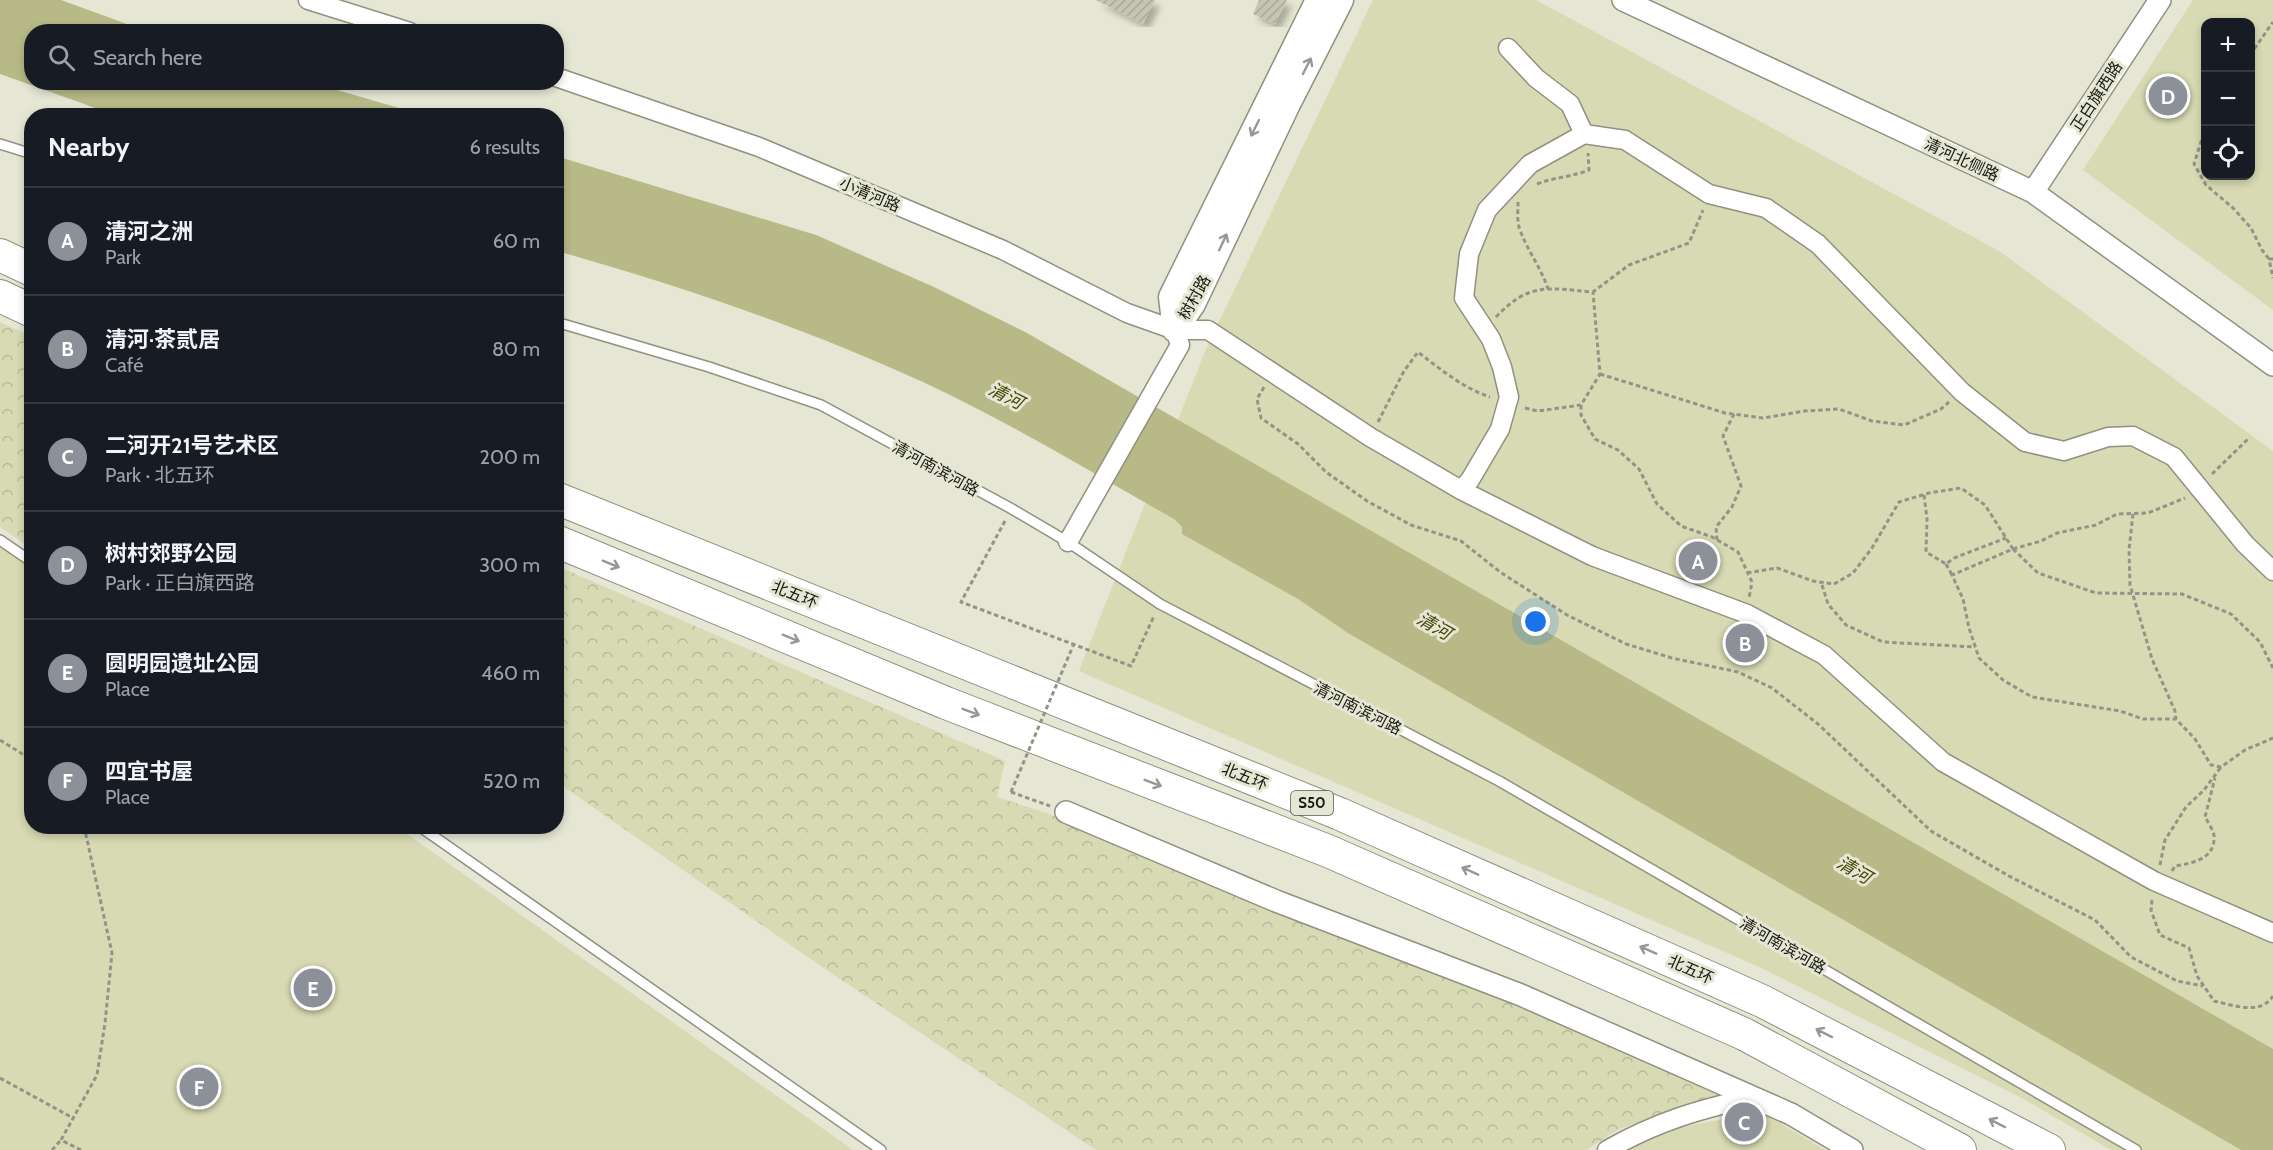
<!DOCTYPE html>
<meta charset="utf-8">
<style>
body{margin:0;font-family:Cabin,"Noto Sans SC",sans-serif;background:#20242c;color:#f1f3f6}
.controls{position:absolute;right:18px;top:18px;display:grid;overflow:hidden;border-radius:12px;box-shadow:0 3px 9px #0003}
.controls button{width:54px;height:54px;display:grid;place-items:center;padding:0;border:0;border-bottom:2px solid #363941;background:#171b24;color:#f1f3f6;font:30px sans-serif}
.you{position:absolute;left:1536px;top:622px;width:21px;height:21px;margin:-15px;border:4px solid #fff;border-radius:50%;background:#1a73e8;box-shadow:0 0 0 9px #1a73e833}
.badge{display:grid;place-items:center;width:39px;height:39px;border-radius:50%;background:#8c9099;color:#fff;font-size:20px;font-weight:700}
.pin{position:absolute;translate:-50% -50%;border:3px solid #fff;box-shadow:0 2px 6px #0006}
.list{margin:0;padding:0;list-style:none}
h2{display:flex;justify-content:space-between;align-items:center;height:78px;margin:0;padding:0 24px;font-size:26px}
h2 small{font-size:20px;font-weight:400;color:#9ea1a6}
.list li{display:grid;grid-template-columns:39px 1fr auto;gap:18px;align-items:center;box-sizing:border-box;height:108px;padding:0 24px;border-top:2px solid #363941}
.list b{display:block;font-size:22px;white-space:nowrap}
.list p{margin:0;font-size:20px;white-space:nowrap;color:#9ea1a6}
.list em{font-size:20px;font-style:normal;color:#9ea1a6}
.icon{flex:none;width:33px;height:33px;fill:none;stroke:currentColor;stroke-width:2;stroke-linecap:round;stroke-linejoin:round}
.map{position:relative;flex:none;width:2273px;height:1150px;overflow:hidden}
.search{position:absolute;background:#171b24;box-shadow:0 3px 9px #0003;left:24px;top:24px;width:540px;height:66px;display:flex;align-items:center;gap:15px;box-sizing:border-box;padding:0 21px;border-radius:24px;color:#9ea1a6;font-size:22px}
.panel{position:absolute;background:#171b24;box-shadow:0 3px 9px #0003;left:24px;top:108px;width:540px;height:726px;border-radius:24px}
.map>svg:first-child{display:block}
.forest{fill:url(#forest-crowns)}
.green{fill:#d8dab3;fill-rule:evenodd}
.water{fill:#b7b986}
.building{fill:url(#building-hatch);filter:url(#shadow)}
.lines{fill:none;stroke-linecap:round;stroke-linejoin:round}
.service-casing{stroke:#90917f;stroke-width:12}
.minor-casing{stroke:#90917f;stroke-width:21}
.tertiary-casing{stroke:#90917f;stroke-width:24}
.secondary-casing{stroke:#90917f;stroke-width:27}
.motorway-casing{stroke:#90917f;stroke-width:34}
.path{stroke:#939486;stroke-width:3;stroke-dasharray:4.5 3;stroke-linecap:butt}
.service{stroke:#fff;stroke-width:9}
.minor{stroke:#fff;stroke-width:18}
.tertiary{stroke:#fff;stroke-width:21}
.secondary{stroke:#fff;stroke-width:24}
.motorway{stroke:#fff;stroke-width:32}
.path-bridge{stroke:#939486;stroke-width:3;stroke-dasharray:4.5 3;stroke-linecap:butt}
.oneway{stroke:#979894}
.labels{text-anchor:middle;stroke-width:6;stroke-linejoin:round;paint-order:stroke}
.shield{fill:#e5e6d3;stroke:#56564c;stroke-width:1.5}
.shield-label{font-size:15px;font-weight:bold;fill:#181912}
.street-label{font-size:16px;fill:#181912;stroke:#e5e6d3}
.water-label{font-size:18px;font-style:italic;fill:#434403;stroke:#e5e6d3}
</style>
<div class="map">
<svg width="2273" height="1150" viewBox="0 0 2273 1150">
<defs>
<pattern id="forest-crowns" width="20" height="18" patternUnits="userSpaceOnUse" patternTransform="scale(1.5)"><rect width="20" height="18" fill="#d8dab3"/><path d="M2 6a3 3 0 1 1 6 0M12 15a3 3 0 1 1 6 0" fill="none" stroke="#b9ba99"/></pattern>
<pattern id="building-hatch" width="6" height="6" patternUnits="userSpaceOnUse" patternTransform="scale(1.5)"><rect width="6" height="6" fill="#c4c5b3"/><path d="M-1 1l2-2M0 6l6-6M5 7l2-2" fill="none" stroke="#a8a999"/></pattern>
<filter id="shadow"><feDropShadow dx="5.5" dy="5.5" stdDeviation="3" flood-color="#0004"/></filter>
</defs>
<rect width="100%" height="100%" fill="#e5e6d3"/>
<path class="forest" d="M 0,322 L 31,336 L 31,548 L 0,527 Z
M 557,566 L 1005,761 L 997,797 L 1046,813 L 1523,1004 L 1722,1095 L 1619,1129 L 1586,1150 L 1096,1150 L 825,969 L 557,782 Z"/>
<path class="green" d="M 1373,0 L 1536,0 L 1999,251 L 2273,451 L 2273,1150 L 2111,1150 L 2022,1098 L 1757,966 L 1079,671 L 1206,349 Z
M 2193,0 L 2273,0 L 2273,310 L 2083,170 ZM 2250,22 L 2250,176 L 2206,176 L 2206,22 Z
M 0,545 L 31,567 L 32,826 L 397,827 L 853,1150 L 0,1150 Z
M 1762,1112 L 1825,1150 L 1623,1150 L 1655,1132 Z"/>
<path class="water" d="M 0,0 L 61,0 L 146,31 L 32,32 L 32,82 L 313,83 L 423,115 L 115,115 L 0,74 Z
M 556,156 L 816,235 L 934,287 L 1027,333 L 2203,1009 L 2273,1049 L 2273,1150 L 2241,1150 L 1348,633 L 1298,599 L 1182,534 L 1182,527 L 1174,519 C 1091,472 1009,422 923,382 C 805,328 681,286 557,251 Z"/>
<path class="building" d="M 1096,0 L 1155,0 L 1143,24 Z
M 1259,0 L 1287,0 L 1275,24 L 1253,14 Z"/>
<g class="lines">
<defs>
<path id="service" d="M 0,144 L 32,154
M 556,322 L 709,367 L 821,405 L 1012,509 L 1068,542 L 1160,604 L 1499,781 L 2136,1150
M 0,540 L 32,562
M 419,826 L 881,1150"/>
<path id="minor" d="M 308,0 L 410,32
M 556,77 L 759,147 L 1003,250 L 1127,313 L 1175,330 L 1208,330 L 1370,437 L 1461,490 L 1592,556 L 1747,614 L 1824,655 L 1943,762 L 2154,881 L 2273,933
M 1584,134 L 1625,140 L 1709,194 L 1766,208 L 1818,244 L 1962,392 L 2025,442 L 2064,451 L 2108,437 L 2133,436 L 2174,457 L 2245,544 L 2273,571
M 1461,490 L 1470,480 L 1500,429 L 1509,397 L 1502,367 L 1491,339 L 1464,298 L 1469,254 L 1487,210 L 1530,164 L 1584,134 L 1570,104 L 1536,78 L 1508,48
M 1068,542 L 1180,345 L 1175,330
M 1607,1150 C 1658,1121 1698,1110 1753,1097"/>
<path id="tertiary" d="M 1623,0 L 2033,192 L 2273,365
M 2033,192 L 2160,0
M 1066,812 L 1276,901 L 1521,995 L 1791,1114 L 1852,1150"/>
<path id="secondary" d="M 1175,330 L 1193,304 L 1288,104 L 1341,0
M 1175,330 L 1171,297 L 1318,0"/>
<path id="motorway" d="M 0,255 L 32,270
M 0,296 L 32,311
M 556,498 L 1340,814 L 1762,1001 L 2049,1150
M 556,541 L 946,703 L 1328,851 L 1744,1034 L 1960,1150"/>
</defs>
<use href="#service" class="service-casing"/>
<use href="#minor" class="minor-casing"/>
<use href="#tertiary" class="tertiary-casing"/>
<use href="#secondary" class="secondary-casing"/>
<use href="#motorway" class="motorway-casing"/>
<path class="path" d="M 2250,55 L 2273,22
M 2206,126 L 2194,164 L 2206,185 L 2233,208 L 2251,228 L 2262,250 L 2269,259
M 1537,184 C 1555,177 1572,177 1589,170 L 1588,153
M 1518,202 C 1518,210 1517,219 1519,227 C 1526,249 1541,267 1548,289
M 2273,259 L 2269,259 L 2273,278
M 1496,317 C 1529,282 1548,288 1593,292 L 1629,265 L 1689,243 L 1703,210
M 1600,374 L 1725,413 L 1763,418 L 1805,411 L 1839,409 L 1872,421 L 1904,425 L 1941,409 L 1949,402
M 1264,387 L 1257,399 L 1261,418 L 1298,444 L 1326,472 L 1367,501 L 1411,525 L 1461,541 L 1500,572 L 1567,615 L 1626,644 L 1672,658 L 1738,672 L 1772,688 L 1818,724 L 1931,831 L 2009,876 L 2095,920 L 2131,957 L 2177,981 L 2203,986
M 1581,405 L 1581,415 L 1595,439 L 1618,450 L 1639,469 L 1657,504 L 1681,526 L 1712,537 L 1738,552 L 1752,582 L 1749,598
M 1525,408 L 1538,411 L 1581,405 L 1600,374 L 1593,292
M 1378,422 L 1404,371 L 1418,352 C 1440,369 1463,388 1490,397
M 2212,474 L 2248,439
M 1924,495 L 1927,519 L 1926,552 L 1946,564 L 1954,558 L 2006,538
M 2133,514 L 2129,550 L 2130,585 L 2152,659 L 2175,711 L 2176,719
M 1005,521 L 961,602 L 1131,666 L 1154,616
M 1717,540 L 1716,527 L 1732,507 L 1741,486 L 1723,436 L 1734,414
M 2013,549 L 2038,573 L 2096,593 L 2182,594 L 2231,614 L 2260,642 L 2273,668
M 2013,549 L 2041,541 L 2057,533 L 2096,525 L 2117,514 L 2148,513 L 2185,498
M 1946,564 L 1952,575
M 1747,573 L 1777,568 L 1813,581 L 1834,584 L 1853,573 L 1872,548 L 1899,502 L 1929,493 L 1961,488 L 1985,505 L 2013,549 L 1952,575 L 1963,599 L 1969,628 L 1979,658 L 2003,680 L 2032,697 L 2120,711 L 2143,719 L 2176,719 L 2195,739 L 2211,765 L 2221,767 L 2245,750 L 2273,738
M 1822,585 L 1828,604 L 1846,625 L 1883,642 L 1975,647
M 0,740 L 32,760
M 1011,792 L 1050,806
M 2160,865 L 2165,840 L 2186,807 L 2204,790 L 2221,767
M 2172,871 L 2175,866 C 2193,863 2216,859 2214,835 C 2213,830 2208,822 2205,817 L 2215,778
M 2152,900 L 2151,910 L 2160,935 L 2189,948 L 2197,976 L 2214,1001 C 2233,1005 2260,1016 2273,996
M 0,1078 L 73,1118
M 52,1150 L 61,1140
M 81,1150 L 61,1140 L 97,1075 L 105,1023 L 112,953 L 84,826"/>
<use href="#service" class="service"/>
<use href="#minor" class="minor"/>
<use href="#tertiary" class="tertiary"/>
<use href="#secondary" class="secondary"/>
<use href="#motorway" class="motorway"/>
<path class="path-bridge" d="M 1011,792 L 1073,646"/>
</g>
<defs><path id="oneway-shaft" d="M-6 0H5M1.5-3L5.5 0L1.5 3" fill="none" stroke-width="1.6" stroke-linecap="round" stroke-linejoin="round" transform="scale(1.5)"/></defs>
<g class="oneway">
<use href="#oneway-shaft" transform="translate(1307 66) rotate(-63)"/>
<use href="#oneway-shaft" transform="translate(1255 128) rotate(116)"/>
<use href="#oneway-shaft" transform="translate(1223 242) rotate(-65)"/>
<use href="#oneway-shaft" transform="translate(611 564) rotate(22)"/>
<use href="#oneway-shaft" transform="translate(791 638) rotate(22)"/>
<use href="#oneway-shaft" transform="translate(971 712) rotate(21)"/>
<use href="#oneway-shaft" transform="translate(1153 783) rotate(21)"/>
<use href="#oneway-shaft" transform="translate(1470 871) rotate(-156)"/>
<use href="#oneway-shaft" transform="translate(1648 950) rotate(-156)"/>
<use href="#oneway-shaft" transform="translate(1824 1033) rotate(-153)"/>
<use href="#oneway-shaft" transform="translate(1997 1123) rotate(-153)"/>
</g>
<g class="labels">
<rect class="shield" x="1291" y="791" width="42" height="24" rx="4.5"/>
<g class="shield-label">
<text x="1312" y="808">S50</text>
</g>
<g class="street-label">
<text transform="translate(2096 96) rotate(-57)" y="6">正白旗西路</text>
<text transform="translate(1962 159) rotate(25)" y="6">清河北侧路</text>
<text transform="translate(870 194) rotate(23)" y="6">小清河路</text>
<text transform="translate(1194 297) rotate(-61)" y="6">树村路</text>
<text transform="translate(936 468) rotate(29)" y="6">清河南滨河路</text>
<text transform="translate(795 594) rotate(22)" y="6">北五环</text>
<text transform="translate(1358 708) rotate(27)" y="6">清河南滨河路</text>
<text transform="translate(1245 776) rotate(22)" y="6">北五环</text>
<text transform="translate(1783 945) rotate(30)" y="6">清河南滨河路</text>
<text transform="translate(1691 969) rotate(24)" y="6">北五环</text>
</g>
<g class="water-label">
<text transform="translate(1006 396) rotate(27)" y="6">清河</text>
<text transform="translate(1434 626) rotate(30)" y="6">清河</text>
<text transform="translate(1854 870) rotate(30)" y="6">清河</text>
</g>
</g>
</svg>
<div class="controls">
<button>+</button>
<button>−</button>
<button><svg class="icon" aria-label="locate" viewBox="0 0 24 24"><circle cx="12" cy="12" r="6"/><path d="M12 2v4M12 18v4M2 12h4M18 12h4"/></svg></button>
</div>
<div class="you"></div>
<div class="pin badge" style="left:1698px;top:561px">A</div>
<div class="pin badge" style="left:1745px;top:643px">B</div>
<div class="pin badge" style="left:1744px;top:1122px">C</div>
<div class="pin badge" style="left:2168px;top:96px">D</div>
<div class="pin badge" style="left:313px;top:988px">E</div>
<div class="pin badge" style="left:199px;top:1087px">F</div>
<div class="search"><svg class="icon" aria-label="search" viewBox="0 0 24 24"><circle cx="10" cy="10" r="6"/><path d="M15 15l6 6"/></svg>Search here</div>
<section class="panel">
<h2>Nearby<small>6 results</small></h2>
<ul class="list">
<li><span class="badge">A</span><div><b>清河之洲</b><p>Park</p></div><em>60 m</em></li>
<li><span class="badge">B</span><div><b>清河·茶贰居</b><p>Café</p></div><em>80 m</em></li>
<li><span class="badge">C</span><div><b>二河开21号艺术区</b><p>Park · 北五环</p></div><em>200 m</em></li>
<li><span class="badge">D</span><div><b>树村郊野公园</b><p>Park · 正白旗西路</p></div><em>300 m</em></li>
<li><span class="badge">E</span><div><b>圆明园遗址公园</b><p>Place</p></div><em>460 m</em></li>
<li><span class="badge">F</span><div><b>四宜书屋</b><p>Place</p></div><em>520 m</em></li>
</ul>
</section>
</div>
